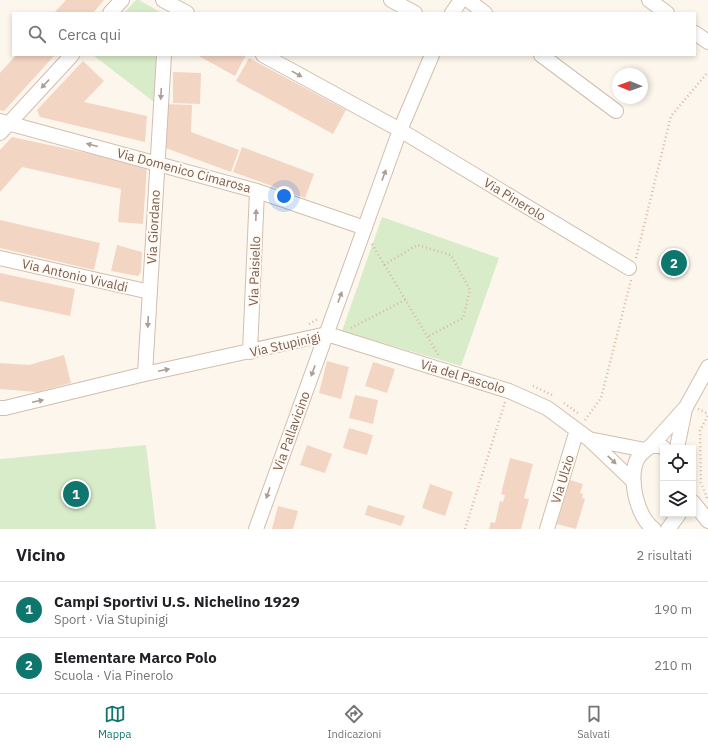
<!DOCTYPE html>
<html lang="it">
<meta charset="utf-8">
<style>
body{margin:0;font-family:"IBM Plex Sans",sans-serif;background:#f2f2f2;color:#202124}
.controls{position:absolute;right:12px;bottom:12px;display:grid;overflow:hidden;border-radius:0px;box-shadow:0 2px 6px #0003}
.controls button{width:36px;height:36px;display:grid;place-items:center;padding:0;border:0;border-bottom:1px solid #e0e0e0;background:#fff;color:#202124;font:20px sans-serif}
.compass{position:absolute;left:612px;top:68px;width:36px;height:36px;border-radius:50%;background:#fff;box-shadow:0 2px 6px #0003;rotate:271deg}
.you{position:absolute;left:284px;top:196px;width:14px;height:14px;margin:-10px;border:3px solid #fff;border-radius:50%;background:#1a73e8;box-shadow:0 0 0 6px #1a73e833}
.badge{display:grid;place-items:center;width:26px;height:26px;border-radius:50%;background:#0f766e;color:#fff;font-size:13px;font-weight:700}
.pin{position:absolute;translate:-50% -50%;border:2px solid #fff;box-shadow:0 1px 4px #0006}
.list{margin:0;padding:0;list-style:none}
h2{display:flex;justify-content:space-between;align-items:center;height:52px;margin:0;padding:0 16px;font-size:17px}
h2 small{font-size:13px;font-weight:400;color:#757577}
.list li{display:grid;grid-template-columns:26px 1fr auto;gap:12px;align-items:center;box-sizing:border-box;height:56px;padding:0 16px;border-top:1px solid #e0e0e0}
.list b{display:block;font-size:15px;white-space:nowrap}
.list p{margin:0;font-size:13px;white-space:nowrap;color:#757577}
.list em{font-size:13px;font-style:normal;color:#757577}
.icon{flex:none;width:22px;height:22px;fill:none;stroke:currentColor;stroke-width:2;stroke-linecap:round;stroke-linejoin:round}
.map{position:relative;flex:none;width:708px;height:529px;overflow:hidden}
.search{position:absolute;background:#fff;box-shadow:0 2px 6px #0003;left:12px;right:12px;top:12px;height:44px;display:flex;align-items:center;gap:10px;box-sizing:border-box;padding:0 14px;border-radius:0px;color:#757577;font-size:15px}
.sheet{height:164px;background:#fff}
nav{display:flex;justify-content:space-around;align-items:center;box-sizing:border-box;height:56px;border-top:1px solid #e0e0e0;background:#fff;font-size:11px;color:#757577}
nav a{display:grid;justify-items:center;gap:2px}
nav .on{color:#0f766e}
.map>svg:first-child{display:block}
.green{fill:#d8ecc9}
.building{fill:#f3d5c3}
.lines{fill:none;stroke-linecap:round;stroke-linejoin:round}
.street-casing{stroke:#d1beb0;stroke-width:16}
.path{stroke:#d9b8a5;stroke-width:2.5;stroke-dasharray:1 3;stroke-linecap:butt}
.street{stroke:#fff;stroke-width:14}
.oneway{fill:#af9d94}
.labels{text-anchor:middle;stroke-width:4;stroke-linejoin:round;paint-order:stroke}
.street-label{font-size:13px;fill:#7a5c4d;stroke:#fffaf3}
</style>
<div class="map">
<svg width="708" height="529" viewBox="0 0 708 529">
<rect width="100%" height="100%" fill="#fdf6ec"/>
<path class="green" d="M 136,0 L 139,0 L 162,13 L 124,13 Z
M 93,55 L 158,55 L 154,102 Z
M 382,217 L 499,258 L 461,366 L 342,331 Z
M 146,445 L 156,529 L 0,529 L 0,459 Z"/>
<path class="building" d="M 66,0 L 104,0 L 93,13 L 54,13 Z
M 16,55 L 55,55 L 4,111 L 0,110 L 0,73 Z
M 197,55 L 246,55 L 235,76 Z
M 249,58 L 346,110 L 333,134 L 236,81 Z
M 83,61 L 104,81 L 84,102 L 147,116 L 145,142 L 40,117 L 37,110 Z
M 173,72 L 201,73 L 200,104 L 173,103 Z
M 164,104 L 192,105 L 191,132 L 239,150 L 231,172 L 163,147 Z
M 12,137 L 147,166 L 143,224 L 118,222 L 121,189 L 108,186 L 22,167 L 0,192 L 0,150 Z
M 242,147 L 314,174 L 305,198 L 233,172 Z
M 0,220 L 100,243 L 94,270 L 0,248 Z
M 117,245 L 142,252 L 141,272 L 138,276 L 111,271 Z
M 0,273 L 75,289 L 70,316 L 0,301 Z
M 64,355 L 71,383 L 37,392 L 0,389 L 0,363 L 29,365 Z
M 327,361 L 349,367 L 341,399 L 319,393 Z
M 373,362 L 395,369 L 387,393 L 365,386 Z
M 355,395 L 378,400 L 373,424 L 349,418 Z
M 349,428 L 373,435 L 367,455 L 343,448 Z
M 307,445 L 332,454 L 325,473 L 300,465 Z
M 510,458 L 533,464 L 524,498 L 529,499 L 521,529 L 489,529 L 491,522 L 495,523 L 500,501 L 503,502 L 505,495 L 501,494 Z
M 570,480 L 583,484 L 580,493 L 583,494 L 582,498 L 585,499 L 576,529 L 557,524 Z
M 430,484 L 453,492 L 445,516 L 422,508 Z
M 368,505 L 405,516 L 401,526 L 365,515 Z
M 278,506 L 298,511 L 293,529 L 272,529 Z"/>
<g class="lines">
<defs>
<path id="street" d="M 163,0 L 187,13
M 391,0 L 415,13
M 468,0 L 485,13
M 649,0 L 667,13
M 110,13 L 122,0
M 452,13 L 461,0
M 695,33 L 708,42
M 263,55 L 400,130 L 629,268
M 541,55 L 616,111
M 0,121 L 257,191 L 365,228
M 0,133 L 72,55
M 0,258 L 150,292
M 327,334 L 509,391 L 547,408 L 589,439 L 634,482
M 250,352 L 257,191
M 145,374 L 164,55
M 0,408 L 5,408 L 145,374 L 327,334
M 589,439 L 645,450
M 651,446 L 686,407 L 708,367
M 677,448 L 685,409
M 693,502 L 708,521
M 256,529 L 400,130 L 432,55
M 547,529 L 577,430
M 654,529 C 638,518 630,484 635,465 C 637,456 644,451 651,446 L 660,446 L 664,448
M 668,529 L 679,514"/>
</defs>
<use href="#street" class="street-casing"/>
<path class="path" d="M 372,244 L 439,356
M 636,258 L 671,116 L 708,72
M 384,265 L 417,245 L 451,255 L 470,290 L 463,318 L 427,337
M 309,324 L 318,319
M 351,328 L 405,300
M 533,386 L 552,395
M 564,403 L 579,414
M 698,409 L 708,414
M 585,420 L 601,398 L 631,280
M 707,498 L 701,483 L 700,431 L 708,415
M 465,529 L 505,402"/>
<use href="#street" class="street"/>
</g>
<defs><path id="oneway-solid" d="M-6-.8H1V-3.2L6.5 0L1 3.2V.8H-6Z"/></defs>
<g class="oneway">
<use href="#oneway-solid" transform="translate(297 74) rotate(29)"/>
<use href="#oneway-solid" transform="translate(45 84) rotate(133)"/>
<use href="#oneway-solid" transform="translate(161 94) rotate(93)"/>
<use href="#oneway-solid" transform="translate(92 145) rotate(-165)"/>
<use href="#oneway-solid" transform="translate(384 175) rotate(-70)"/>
<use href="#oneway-solid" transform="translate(256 215) rotate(-88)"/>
<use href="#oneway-solid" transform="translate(340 297) rotate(-70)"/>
<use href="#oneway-solid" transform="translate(148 322) rotate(93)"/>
<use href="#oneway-solid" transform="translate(164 370) rotate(-12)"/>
<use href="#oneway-solid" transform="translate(313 371) rotate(110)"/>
<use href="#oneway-solid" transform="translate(38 401) rotate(-12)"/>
<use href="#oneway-solid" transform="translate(612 460) rotate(43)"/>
<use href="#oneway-solid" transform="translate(268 493) rotate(109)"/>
</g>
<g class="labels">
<g class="street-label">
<text transform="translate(184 170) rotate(15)" y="5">Via Domenico Cimarosa</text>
<text transform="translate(515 199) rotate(31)" y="5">Via Pinerolo</text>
<text transform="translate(153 227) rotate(-87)" y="5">Via Giordano</text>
<text transform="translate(254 271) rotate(-88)" y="5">Via Paisiello</text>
<text transform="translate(75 275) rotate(13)" y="5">Via Antonio Vivaldi</text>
<text transform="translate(285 344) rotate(-13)" y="5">Via Stupinigi</text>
<text transform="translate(463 376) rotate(17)" y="5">Via del Pascolo</text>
<text transform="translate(291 431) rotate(-70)" y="5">Via Pallavicino</text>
<text transform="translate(562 479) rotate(-73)" y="5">Via Ulzio</text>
</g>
</g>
</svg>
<div class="controls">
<button><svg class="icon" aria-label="locate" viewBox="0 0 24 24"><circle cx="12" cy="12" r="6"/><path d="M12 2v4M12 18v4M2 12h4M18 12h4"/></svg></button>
<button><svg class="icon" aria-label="layers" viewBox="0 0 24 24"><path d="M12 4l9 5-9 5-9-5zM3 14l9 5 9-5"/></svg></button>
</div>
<svg class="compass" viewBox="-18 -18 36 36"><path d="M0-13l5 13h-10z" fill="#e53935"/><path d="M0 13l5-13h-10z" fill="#757577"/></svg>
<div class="you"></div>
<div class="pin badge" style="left:76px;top:494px">1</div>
<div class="pin badge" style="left:674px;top:263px">2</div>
<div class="search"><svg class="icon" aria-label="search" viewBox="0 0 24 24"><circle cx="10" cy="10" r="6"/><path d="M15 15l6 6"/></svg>Cerca qui</div>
</div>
<section class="sheet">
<h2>Vicino<small>2 risultati</small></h2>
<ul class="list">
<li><span class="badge">1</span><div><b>Campi Sportivi U.S. Nichelino 1929</b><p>Sport · Via Stupinigi</p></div><em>190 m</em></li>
<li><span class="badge">2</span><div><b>Elementare Marco Polo</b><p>Scuola · Via Pinerolo</p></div><em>210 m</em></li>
</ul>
</section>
<nav>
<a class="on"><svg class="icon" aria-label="map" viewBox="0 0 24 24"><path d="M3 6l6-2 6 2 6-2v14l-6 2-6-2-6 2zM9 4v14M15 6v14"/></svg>Mappa</a>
<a><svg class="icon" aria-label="directions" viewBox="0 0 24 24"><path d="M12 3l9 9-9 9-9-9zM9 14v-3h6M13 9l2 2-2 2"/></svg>Indicazioni</a>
<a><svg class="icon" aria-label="saved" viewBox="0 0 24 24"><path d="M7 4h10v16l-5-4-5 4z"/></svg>Salvati</a>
</nav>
